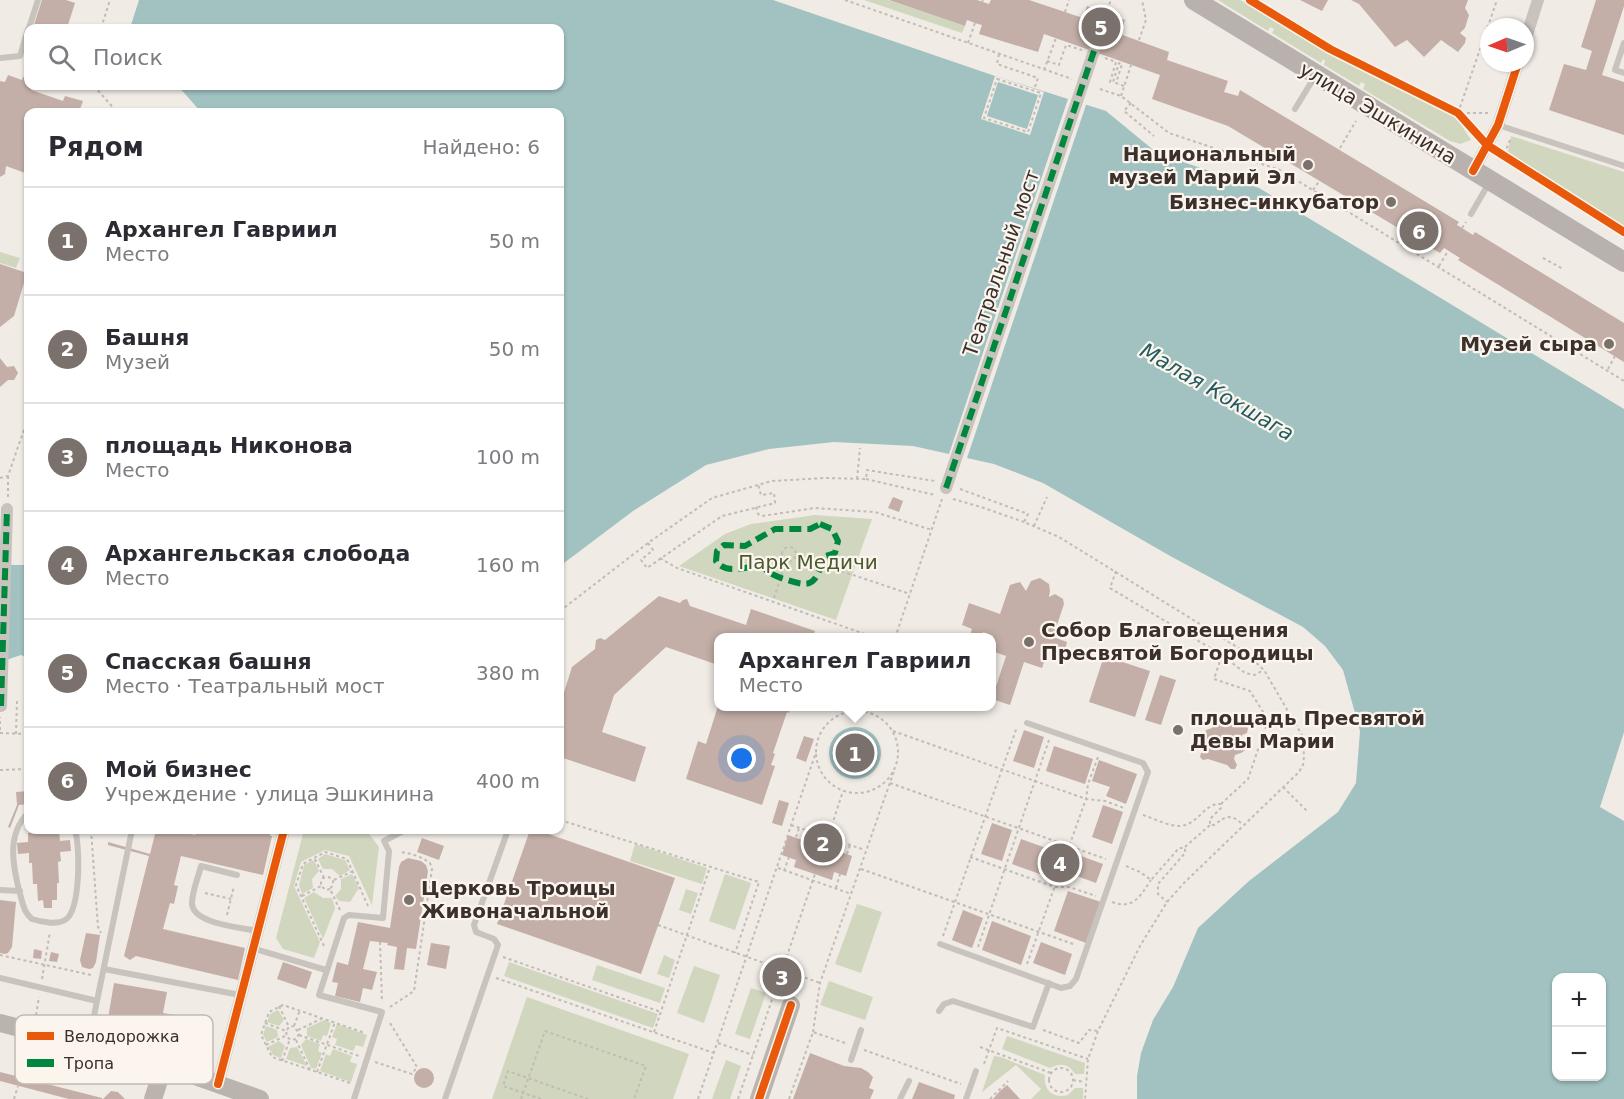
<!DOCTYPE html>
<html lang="ru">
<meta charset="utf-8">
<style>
body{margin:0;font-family:"DejaVu Sans",sans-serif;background:#f7f7f7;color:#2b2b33}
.controls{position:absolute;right:18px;bottom:18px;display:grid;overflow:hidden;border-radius:12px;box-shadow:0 2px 4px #0004}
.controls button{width:54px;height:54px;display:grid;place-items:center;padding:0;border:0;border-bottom:2px solid #e1e1e2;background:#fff;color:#2b2b33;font:30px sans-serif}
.compass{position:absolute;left:1480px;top:18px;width:54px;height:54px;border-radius:50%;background:#fff;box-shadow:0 2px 4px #0004;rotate:268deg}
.you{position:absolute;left:742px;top:759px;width:21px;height:21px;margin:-15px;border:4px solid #fff;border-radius:50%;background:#1a73e8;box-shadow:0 0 0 9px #1a73e833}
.badge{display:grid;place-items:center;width:39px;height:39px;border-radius:50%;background:#7a716c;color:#fff;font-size:20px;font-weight:700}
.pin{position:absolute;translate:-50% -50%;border:3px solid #fff;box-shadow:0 2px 6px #0006}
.popup{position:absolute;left:714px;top:633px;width:282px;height:78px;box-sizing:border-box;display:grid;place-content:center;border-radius:12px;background:#fff;filter:drop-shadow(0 2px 4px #0005);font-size:20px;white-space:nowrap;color:#7c7c81}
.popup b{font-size:22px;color:#2b2b33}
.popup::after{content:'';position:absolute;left:50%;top:100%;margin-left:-12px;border:12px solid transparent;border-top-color:#fff}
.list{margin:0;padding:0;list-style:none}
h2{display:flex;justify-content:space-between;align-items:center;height:78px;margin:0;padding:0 24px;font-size:26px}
h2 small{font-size:20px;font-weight:400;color:#7c7c81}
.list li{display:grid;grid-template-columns:39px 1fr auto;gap:18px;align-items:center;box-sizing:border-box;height:108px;padding:0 24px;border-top:2px solid #e1e1e2}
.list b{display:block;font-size:22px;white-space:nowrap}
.list p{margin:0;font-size:20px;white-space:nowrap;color:#7c7c81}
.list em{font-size:20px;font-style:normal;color:#7c7c81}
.icon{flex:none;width:33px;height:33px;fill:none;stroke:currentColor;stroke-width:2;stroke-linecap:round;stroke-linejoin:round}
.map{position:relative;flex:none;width:1624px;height:1099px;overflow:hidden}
.search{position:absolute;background:#fff;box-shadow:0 2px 4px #0004;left:24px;top:24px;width:540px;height:66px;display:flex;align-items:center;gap:15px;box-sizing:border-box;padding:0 21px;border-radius:12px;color:#7c7c81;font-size:22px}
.panel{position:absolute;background:#fff;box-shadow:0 2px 4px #0004;left:24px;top:108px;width:540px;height:726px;border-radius:12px}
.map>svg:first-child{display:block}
.green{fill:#d1d6bf}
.water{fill:#a1c2c1;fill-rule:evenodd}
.pier{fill:#f0ebe5;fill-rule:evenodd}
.building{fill:#c3afa7}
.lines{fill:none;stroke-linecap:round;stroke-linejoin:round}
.path{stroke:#c2bbb6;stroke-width:2;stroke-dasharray:3 3;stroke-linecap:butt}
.lane{stroke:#c9c3be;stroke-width:6}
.street{stroke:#c9c3be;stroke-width:12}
.secondary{stroke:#bab3ae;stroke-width:18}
.primary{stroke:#b8b1ad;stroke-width:20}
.street-bridge{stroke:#c9c3be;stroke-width:12}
.quiet{stroke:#00873e;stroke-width:6;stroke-dasharray:12 6;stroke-linecap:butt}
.cycleway-casing{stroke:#fbf5ee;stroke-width:11}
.cycleway{stroke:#e8590c;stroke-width:8}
.poi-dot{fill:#7a716c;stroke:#fbf5ee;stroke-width:2}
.labels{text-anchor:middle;stroke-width:4.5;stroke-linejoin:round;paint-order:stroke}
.street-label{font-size:20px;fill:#3b302b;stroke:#fbf5ee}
.poi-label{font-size:20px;font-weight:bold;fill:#3b302b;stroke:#fbf5ee;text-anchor:end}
.park-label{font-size:20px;fill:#4a5a2e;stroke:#fbf5ee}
.water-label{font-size:21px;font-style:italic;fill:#1f5a5e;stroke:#fbf5ee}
.key{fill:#fbf5ee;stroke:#c1bab4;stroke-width:1.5}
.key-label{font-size:16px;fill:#3b302b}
</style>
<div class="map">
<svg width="1624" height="1099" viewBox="0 0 1624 1099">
<rect width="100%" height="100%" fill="#f0ebe5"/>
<path class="green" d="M 864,0 L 888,0 L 965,26 L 962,33 Z
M 1218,0 L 1240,0 L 1325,52 L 1456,117 L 1471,140 L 1460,144 L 1450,141 L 1363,89 L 1365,84 L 1361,82 L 1359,86 L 1324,65 L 1325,61 L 1323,59 L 1321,63 L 1272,33 L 1274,29 L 1270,27 L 1268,31 Z
M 1511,136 L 1624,172 L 1624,226 L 1511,156 L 1508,152 Z
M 0,252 L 20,258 L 16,268 L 0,263 Z
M 815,515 L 872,519 L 836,620 L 679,566 L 725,534 L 751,524 Z
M 304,830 L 366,830 L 379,847 L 372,905 L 349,856 L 325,850 L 301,862 L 294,886 L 320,942 L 314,958 L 283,949 L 276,938 Z
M 635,844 L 707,868 L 702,884 L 630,861 Z
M 325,854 L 345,860 L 350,870 L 340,876 L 332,869 L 323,869 L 318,859 Z
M 314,860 L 319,871 L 312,879 L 313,888 L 302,894 L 299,885 L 304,865 Z
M 352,874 L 359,888 L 350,902 L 339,901 L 335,896 L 341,889 L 341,879 Z
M 725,874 L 751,883 L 735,930 L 709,921 Z
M 686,889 L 698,893 L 691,914 L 679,910 Z
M 314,892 L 323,898 L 332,898 L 335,908 L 323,939 L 304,898 Z
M 857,904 L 882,912 L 861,973 L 835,964 Z
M 664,955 L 675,960 L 669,978 L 657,974 Z
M 509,962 L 658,1014 L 653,1028 L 504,976 Z
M 597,965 L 665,988 L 660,1003 L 592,980 Z
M 694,966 L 720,975 L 704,1023 L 677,1013 Z
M 829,981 L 873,997 L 865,1020 L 820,1005 Z
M 751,988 L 766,993 L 750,1039 L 735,1034 Z
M 527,997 L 689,1054 L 673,1099 L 492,1099 Z
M 278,1010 L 284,1020 L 279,1026 L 267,1022 L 270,1014 Z
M 324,1020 L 331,1023 L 327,1036 L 323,1035 L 321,1041 L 307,1036 L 307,1028 Z
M 337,1024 L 367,1035 L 363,1047 L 356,1045 L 353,1051 L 335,1045 L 337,1039 L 332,1037 Z
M 266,1026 L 277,1030 L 278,1037 L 267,1042 L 263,1035 Z
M 1007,1036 L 1085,1063 L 1084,1074 L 1075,1074 C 1069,1064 1060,1062 1050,1068 L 1002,1049 Z
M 306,1039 L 320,1044 L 318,1051 L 322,1053 L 316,1069 L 311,1068 L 301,1045 Z
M 279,1041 L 285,1046 L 281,1058 L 273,1055 L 268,1047 Z
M 297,1047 L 307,1066 L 286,1059 L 290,1048 Z
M 333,1049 L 352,1056 L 350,1062 L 357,1064 L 351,1082 L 320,1071 L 326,1054 L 330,1056 Z
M 994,1056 L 1001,1057 L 1045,1075 C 1043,1090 1053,1099 1068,1095 L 1075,1088 L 1083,1088 L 1083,1099 L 1031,1099 L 1041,1089 L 1016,1065 L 982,1092 Z
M 726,1060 L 741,1066 L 730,1099 L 712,1099 Z"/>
<path class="water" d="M 139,0 L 773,0 L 995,76 L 1106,111 L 1157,153 L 1259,188 L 1624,409 L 1624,732 L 1600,807 L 1624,821 L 1624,1099 L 1137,1099 L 1137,1076 L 1141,1053 L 1153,1020 L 1173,987 L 1198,928 L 1249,881 L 1338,812 L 1356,783 L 1360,731 L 1343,670 L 1325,646 L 1303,627 L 1172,557 L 1043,483 L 994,464 L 913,446 L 834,442 L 769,449 L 706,465 L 633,511 L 560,566 L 560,112 L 201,112 L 178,86 L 560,86 L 560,28 L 130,28 ZM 1556,978 L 1602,978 L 1602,1076 L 1556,1076 Z
M 0,565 L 28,565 L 28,658 L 21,655 L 0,662 Z
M829 753a26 26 0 1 1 52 0a26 26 0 1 1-52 0Z"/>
<path class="pier" d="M 995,76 L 1044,92 L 1030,135 L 981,119 ZM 998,82 L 1038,95 L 1027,129 L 987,116 Z
M 1069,96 L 1087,102 L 966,461 L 948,457 Z"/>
<path class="building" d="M 42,0 L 66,0 L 75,3 L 67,28 L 33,28 Z
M 889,0 L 977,0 L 989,4 L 991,0 L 1029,0 L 1083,18 L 1087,6 L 1100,11 L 1101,8 L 1112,12 L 1111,15 L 1125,20 L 1120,34 L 1169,52 L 1167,60 L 1228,81 L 1224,92 L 1238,96 L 1240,90 L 1459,222 L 1457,225 L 1473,235 L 1475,232 L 1624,323 L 1624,362 L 1458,260 L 1460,258 L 1444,248 L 1440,253 L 1228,126 L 1152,99 L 1160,75 L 1044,34 L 1038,52 L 979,34 L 982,25 L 975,23 L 967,20 L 965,26 Z
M 1300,0 L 1328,0 L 1322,11 Z
M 1351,0 L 1468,0 L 1465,8 L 1469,15 L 1465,28 L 1460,33 L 1466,38 L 1465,43 L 1458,52 L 1441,40 L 1424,57 L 1407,40 L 1395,47 L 1359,4 Z
M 1596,0 L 1624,0 L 1624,6 L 1602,75 L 1624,82 L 1624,135 L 1549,110 L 1564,64 L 1586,70 L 1592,51 L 1581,47 Z
M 8,75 L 22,80 L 23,77 L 28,78 L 28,86 L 32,86 L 31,90 L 63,101 L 65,96 L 83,101 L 79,112 L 28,112 L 28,174 L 6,166 L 5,174 L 0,177 L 0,81 L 5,82 Z
M 0,264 L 27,273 L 14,316 L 0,327 Z
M 0,358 L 7,367 L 14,366 L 18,373 L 14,380 L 8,380 L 0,387 Z
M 893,497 L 903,501 L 899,512 L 888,508 Z
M 1040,578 L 1049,584 L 1050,591 L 1049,597 L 1055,594 L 1063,599 L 1064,604 L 1053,637 L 1067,642 L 1064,653 L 1049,648 L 1042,668 L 1024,662 L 1010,705 L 992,699 L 1006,656 L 992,651 L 993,636 L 983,632 L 981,638 L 969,638 L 972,629 L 962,625 L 969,603 L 1000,614 L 1010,585 L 1020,582 L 1026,591 L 1031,581 Z
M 659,596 L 680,603 L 683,600 L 687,599 L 690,606 L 746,625 L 751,609 L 815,631 L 813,638 L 718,638 L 718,665 L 666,647 L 614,695 L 602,732 L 646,747 L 635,782 L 560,757 L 560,705 L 572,667 L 595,649 L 596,640 L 600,638 L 605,640 Z
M 1104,656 L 1150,671 L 1135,717 L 1089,702 Z
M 1160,675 L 1176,680 L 1161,725 L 1145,720 Z
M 718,706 L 791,706 L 789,713 L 787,712 L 773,753 L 775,754 L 771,765 L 775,766 L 762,805 L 686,779 L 698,741 L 706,744 Z
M 1213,718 L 1239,726 L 1244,725 L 1248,728 L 1247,733 L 1242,735 L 1240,740 L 1245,750 L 1241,753 L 1235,755 L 1234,759 L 1237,765 L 1235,769 L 1231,769 L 1227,765 L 1208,759 L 1203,760 L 1200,757 L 1201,753 L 1205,752 L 1206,749 L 1203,748 L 1204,746 L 1202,744 L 1206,730 L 1212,728 L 1213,726 L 1211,722 Z
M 1024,730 L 1044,737 L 1034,768 L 1013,761 Z
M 804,736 L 814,739 L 806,762 L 796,758 Z
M 1054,746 L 1093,759 L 1085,784 L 1046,771 Z
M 1099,760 L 1137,774 L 1126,804 L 1106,796 L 1110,787 L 1092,781 Z
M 28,791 L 28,804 L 19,805 L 10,828 L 8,827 L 17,805 L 16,792 Z
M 779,800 L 789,803 L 782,826 L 772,823 Z
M 1103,805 L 1123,812 L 1112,844 L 1092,837 Z
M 992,823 L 1012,830 L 1002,861 L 981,854 Z
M 30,830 L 56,830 L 56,831 L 59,831 L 60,841 L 70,840 L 71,851 L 60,852 L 61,861 L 58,862 L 59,883 L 57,883 L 57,900 L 52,900 L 52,908 L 44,908 L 43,900 L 38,901 L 37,884 L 33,884 L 32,863 L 29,863 L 29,853 L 18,854 L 17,843 L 28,842 L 28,833 L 30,833 Z
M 156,830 L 173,830 L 195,835 L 196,830 L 244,830 L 259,833 L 260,830 L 271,830 L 270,836 L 272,836 L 263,875 L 181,856 L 174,885 L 178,886 L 174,904 L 170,903 L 163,929 L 245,948 L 238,980 L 136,956 L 130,960 L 124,956 L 149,856 L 108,845 L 108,842 L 150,854 Z
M 530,830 L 537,830 L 675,878 L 641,974 L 497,924 Z
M 805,831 L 844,844 L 841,852 L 852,856 L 846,876 L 834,872 L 832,880 L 794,867 L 796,860 L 782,855 L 788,835 L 802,840 Z
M 422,838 L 444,846 L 439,860 L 417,852 Z
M 1021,839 L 1060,853 L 1051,878 L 1012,864 Z
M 1070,852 L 1103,864 L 1096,883 L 1063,871 Z
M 408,858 L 421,861 L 426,865 L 428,871 L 416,949 L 407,948 L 404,970 L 394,969 L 397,947 L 387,945 L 388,943 L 370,941 L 363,969 L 377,972 L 372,990 L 363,988 L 360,1002 L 335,996 L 338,983 L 332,982 L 337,962 L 348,965 L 358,922 L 390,928 L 399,867 L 401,862 Z
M 1068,891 L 1101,902 L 1086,943 L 1054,931 Z
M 0,900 L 16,902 L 12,947 L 8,953 L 5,954 L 0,953 Z
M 963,910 L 983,918 L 972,948 L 952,940 Z
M 992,921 L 1031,936 L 1021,965 L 982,950 Z
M 86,933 L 100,935 L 96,962 L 93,968 L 89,969 L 82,967 L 80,960 Z
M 1041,942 L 1072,954 L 1065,975 L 1033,963 Z
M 431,943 L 450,946 L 446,969 L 427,965 Z
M 34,949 L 42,951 L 41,959 L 33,958 Z
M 51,952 L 59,954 L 57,962 L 49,961 Z
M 283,962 L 312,972 L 306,989 L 277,979 Z
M 114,983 L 167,992 L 163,1013 L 182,1016 L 177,1042 L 111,1030 L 107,1024 Z
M 810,1053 L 844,1066 L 861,1068 L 868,1072 L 873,1077 L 869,1088 L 874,1090 L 870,1099 L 793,1099 Z
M414 1078a10 10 0 1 1 20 0a10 10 0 1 1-20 0Z
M 0,1072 L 102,1098 L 102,1099 L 69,1099 L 0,1081 Z
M 919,1082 L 955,1095 L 954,1099 L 912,1099 Z
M 1007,1085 L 1020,1099 L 993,1099 L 1000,1091 Z
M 111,1091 L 118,1092 L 125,1099 L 103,1099 Z"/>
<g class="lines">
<path class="path" d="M 845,0 L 1072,79
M 1250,0 L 1330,49 L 1458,113 L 1488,113
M 982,2 L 983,0
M 1107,10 L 1111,0
M 1065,12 L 1069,0
M 101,28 L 110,0
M 1139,40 L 1146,20 L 1142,0
M 968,43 L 975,23
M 999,54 L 997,64 L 1038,78 L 1034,90
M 1105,58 L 1116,62 L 1110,82 L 1113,82 L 1119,63 L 1122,64 L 1116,83 L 1124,86
M 1047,61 L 1059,65 L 1066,45 L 1082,50
M 1044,70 L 1056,38
M 997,79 L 1041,93 L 1028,132 L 984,118 Z
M 94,86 L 117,112
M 1100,89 L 1121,96 L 1169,133 L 1280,170 L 1624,381
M 1121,96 L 1131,65
M 1131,103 L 1124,111 L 1154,136
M 1458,113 L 1497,0
M 1510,140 L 1504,155 L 1624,232
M 1340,148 L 1356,121
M 1313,190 L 1320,180
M 1462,228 L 1466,222
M 1543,258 L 1563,269
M 1439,266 L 1448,251
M 24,284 L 28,286
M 1608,369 L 1615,356
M 0,478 L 8,476 L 28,418
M 857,479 L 860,448
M 866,479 L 935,495
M 960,489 L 1028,514 L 1024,522 L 1059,537 L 1242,650 L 1264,670 L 1303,737 L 1304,757 L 1303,765 L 1299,772 L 1185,882 L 1167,902 L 1140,946 L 1098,1031 L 1088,1059 L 1085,1099
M 8,497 L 8,476
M 953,499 L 981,507 L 1024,522
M 756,507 L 758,514 L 762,516 L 815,508 L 875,512 L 932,530
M 1034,526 L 1047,497
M 648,543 L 653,550 L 641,560 L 647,568 L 722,516 L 775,503 L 774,493 L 761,495 L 758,484
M782 554a7 7 0 1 1 14 0a7 7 0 1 1-14 0Z
M 796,556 L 910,594
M 660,558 L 677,568 L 876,638
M 1116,571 L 1110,588 L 1222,655 L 1245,673 L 1255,675 L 1263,670
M 774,598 L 786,561
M 560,611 L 648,543 L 712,498 L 772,481 L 825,478 L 866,479 L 867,470 L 935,481
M 895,638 L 942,499
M816 752a41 41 0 1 1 82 0a41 41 0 1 1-82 0Z
M 0,730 L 0,717
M 893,731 L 1086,799 L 1105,801 L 1124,808
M 0,733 L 28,734
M 16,734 L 17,700
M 0,770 L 28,769
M 890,783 L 1106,859
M 1283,787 L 1307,811
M 1221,804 L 1248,779 L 1268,720 L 1250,691 L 1214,679 L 1222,655
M 1143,815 C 1155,819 1168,826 1180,826 C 1198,825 1205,802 1221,804 L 1221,808 L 1210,819 L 1210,825 L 1214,825 C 1226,816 1231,813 1243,825
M 560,820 L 759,882 L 735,953
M 791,825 L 865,850
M 91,830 L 98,927 L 101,933
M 796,837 L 799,828
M 828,837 L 843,791
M 1185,847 L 1210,825
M 847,854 L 850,845
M 970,857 L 1055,887 L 1069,887 L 1096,896
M 315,859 L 324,878
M 1126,866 L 1140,872 L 1151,880 L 1179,848 L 1185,848 L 1185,853 L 1158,884 L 1158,894 L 1167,902
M 778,868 L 851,894
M 861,869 L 1076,945
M 784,871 L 789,857
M 334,880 L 353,871
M 836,888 L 840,874
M 330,889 L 326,890 L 321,886 L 321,882 L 323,878 L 329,877 L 333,881 L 333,885 L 330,889 L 340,910
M 205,893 L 231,899
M 302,896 L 321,886
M 1112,902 C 1134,910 1140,896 1151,880
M 227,915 L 234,886
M 658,925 L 820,983
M 943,936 L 1017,727
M 380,942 L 382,1002
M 324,946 L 296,885 L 303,864 L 325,852 L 347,859 L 368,906
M 978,947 L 1049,740
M 0,955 L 91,975
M 503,957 L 661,1012
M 1027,964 L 1086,799 L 1088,784 L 1098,757
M 496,978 L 714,1053
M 42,979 L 50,932
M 279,1006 L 289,1027
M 390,1007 L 414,991 L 432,869 L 430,863 C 420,856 411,853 399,852
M 36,1015 L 39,997
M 265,1023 L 286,1031 L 289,1027 L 294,1026 L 299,1034 L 296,1039 L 291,1040 L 287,1037 L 286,1031
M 294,1026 L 300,1010
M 298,1030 L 323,1018
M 1043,1030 L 1079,1043 L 1089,1030 L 1098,1031
M 654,1032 L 710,867
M 813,1032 L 820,983 L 894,771
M 299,1035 L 359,1056
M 296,1040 L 310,1070
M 718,1043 L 753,1055
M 266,1045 L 285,1036
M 980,1047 L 1051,1073
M 864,1050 L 961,1084
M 282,1061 L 290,1039
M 375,1062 L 412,1074 L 417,1067 L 390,1023
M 984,1064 L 997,1028 L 1088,1059
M1049 1080a12 12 0 1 1 24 0a12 12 0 1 1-24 0Z
M 317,1072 L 335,1022
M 21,1077 L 23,1066
M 1073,1080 L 1085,1082
M 350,1083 L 272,1057 L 261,1035 L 269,1012 L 283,1005 L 365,1033
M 14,1099 L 18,1086
M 521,1099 L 545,1031 L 646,1066 L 634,1099
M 541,1099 L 503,1086 L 508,1071 L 588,1099
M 698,1099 L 816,752
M 738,1099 L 815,874
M 789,1099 L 813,1032 L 845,1043
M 990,1099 L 1008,1081"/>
<path class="lane" d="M 29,28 L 38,0
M 1624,43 L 1615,70 L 1624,73
M 0,58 L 20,56 L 28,29
M 1295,109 L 1315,76
M 1498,125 L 1624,166
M 1471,214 L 1489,183
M 28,813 C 6,835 13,867 20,894 C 23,904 24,913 32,919 C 41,922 57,925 65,920 C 81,911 80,846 75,830
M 237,875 L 201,866 C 198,878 192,892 192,903 C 192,924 241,927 256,931
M 0,890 L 20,891
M 940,944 L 1061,988 L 1070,986 L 1076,979 L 1148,772 L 1143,763 L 1027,723
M 252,948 L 326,970
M 104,969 L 240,995
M 0,978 L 97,1001
M 939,1011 L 944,1004 L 953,1001 L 1033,1027 L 1049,983
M 88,1045 L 132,830
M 851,1060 L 861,1030
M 354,1099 L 382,1012 L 319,995 L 344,918 L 349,915 L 383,918 L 389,851 L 384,841 L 405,830
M 445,1099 L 498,945 L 494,939 L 476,932 L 474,925 L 508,830
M 900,1099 L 909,1081
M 966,1099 L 976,1071"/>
<path class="street" d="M 1525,41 L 1538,0
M 1473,171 L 1498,125 L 1518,63
M 1,706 L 7,509
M 218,1084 L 284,830"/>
<path class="secondary" d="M 0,1023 L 164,1065 L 260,1099
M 153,1099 L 164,1065
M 759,1099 L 791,1005"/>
<path class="primary" d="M 1194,0 L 1624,262"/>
<path class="street-bridge" d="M 946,488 L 1094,51"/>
<path class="quiet" d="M 946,488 L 1094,51
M 820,524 L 832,529 L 838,541 L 835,553 L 826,556 C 813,582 817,590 784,579 C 775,576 770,574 763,567 C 745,565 727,576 716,561 L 717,551 L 724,545 L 745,546 L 775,529 L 810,529 Z
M 1,706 L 7,509"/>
<defs>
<path id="cycleway" d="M 1250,0 L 1330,49 L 1458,113 L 1487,145 L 1624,232
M 1473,171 L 1498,125 L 1518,63
M 218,1084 L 284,830
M 759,1099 L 791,1005"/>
</defs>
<use href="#cycleway" class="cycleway-casing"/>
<use href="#cycleway" class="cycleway"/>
</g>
<g class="poi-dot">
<circle cx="1308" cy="165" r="6"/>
<circle cx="1391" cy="202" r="6"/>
<circle cx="1609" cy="344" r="6"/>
<circle cx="1029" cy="642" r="6"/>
<circle cx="1178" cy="730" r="6"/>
<circle cx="409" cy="900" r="6"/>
</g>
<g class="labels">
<g class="street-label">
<text transform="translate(1378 113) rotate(31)" y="7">улица Эшкинина</text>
<text transform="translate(1001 263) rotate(-71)" y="7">Театральный мост</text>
</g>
<g class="poi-label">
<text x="1296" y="161">Национальный<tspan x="1296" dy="23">музей Марий Эл</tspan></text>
<text x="1379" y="209">Бизнес-инкубатор</text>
<text x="1597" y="351">Музей сыра</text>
<text x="1041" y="637" text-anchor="start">Собор Благовещения<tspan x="1041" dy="23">Пресвятой Богородицы</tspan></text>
<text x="1190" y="725" text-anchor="start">площадь Пресвятой<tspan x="1190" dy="23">Девы Марии</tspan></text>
<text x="421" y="895" text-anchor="start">Церковь Троицы<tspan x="421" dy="23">Живоначальной</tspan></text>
</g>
<g class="park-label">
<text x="808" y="569">Парк Медичи</text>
</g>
<g class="water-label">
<text transform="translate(1217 392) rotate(30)" y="7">Малая Кокшага</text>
</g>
</g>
<rect x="15" y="1015" width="198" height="69" rx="9" class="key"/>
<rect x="27" y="1032" width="27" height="8" fill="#e8590c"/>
<rect x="27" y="1059" width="27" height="8" fill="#00873e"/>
<g class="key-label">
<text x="64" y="1042">Велодорожка</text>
<text x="64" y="1069">Тропа</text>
</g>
</svg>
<div class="controls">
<button>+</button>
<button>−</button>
</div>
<svg class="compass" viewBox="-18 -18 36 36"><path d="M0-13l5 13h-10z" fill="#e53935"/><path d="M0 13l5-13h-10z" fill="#7c7c81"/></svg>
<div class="you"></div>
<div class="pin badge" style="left:855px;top:753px">1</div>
<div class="popup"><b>Архангел Гавриил</b>Место</div>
<div class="pin badge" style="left:823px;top:843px">2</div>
<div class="pin badge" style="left:782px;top:977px">3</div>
<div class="pin badge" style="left:1060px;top:863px">4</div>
<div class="pin badge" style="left:1101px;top:27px">5</div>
<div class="pin badge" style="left:1419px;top:231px">6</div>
<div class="search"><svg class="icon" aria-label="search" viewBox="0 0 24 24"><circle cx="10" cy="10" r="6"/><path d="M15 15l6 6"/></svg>Поиск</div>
<section class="panel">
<h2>Рядом<small>Найдено: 6</small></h2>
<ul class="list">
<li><span class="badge">1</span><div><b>Архангел Гавриил</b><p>Место</p></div><em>50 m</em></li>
<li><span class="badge">2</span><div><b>Башня</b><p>Музей</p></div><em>50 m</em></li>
<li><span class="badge">3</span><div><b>площадь Никонова</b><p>Место</p></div><em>100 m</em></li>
<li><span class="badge">4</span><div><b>Архангельская слобода</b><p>Место</p></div><em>160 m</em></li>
<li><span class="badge">5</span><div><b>Спасская башня</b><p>Место · Театральный мост</p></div><em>380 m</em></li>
<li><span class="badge">6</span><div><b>Мой бизнес</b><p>Учреждение · улица Эшкинина</p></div><em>400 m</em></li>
</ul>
</section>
</div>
